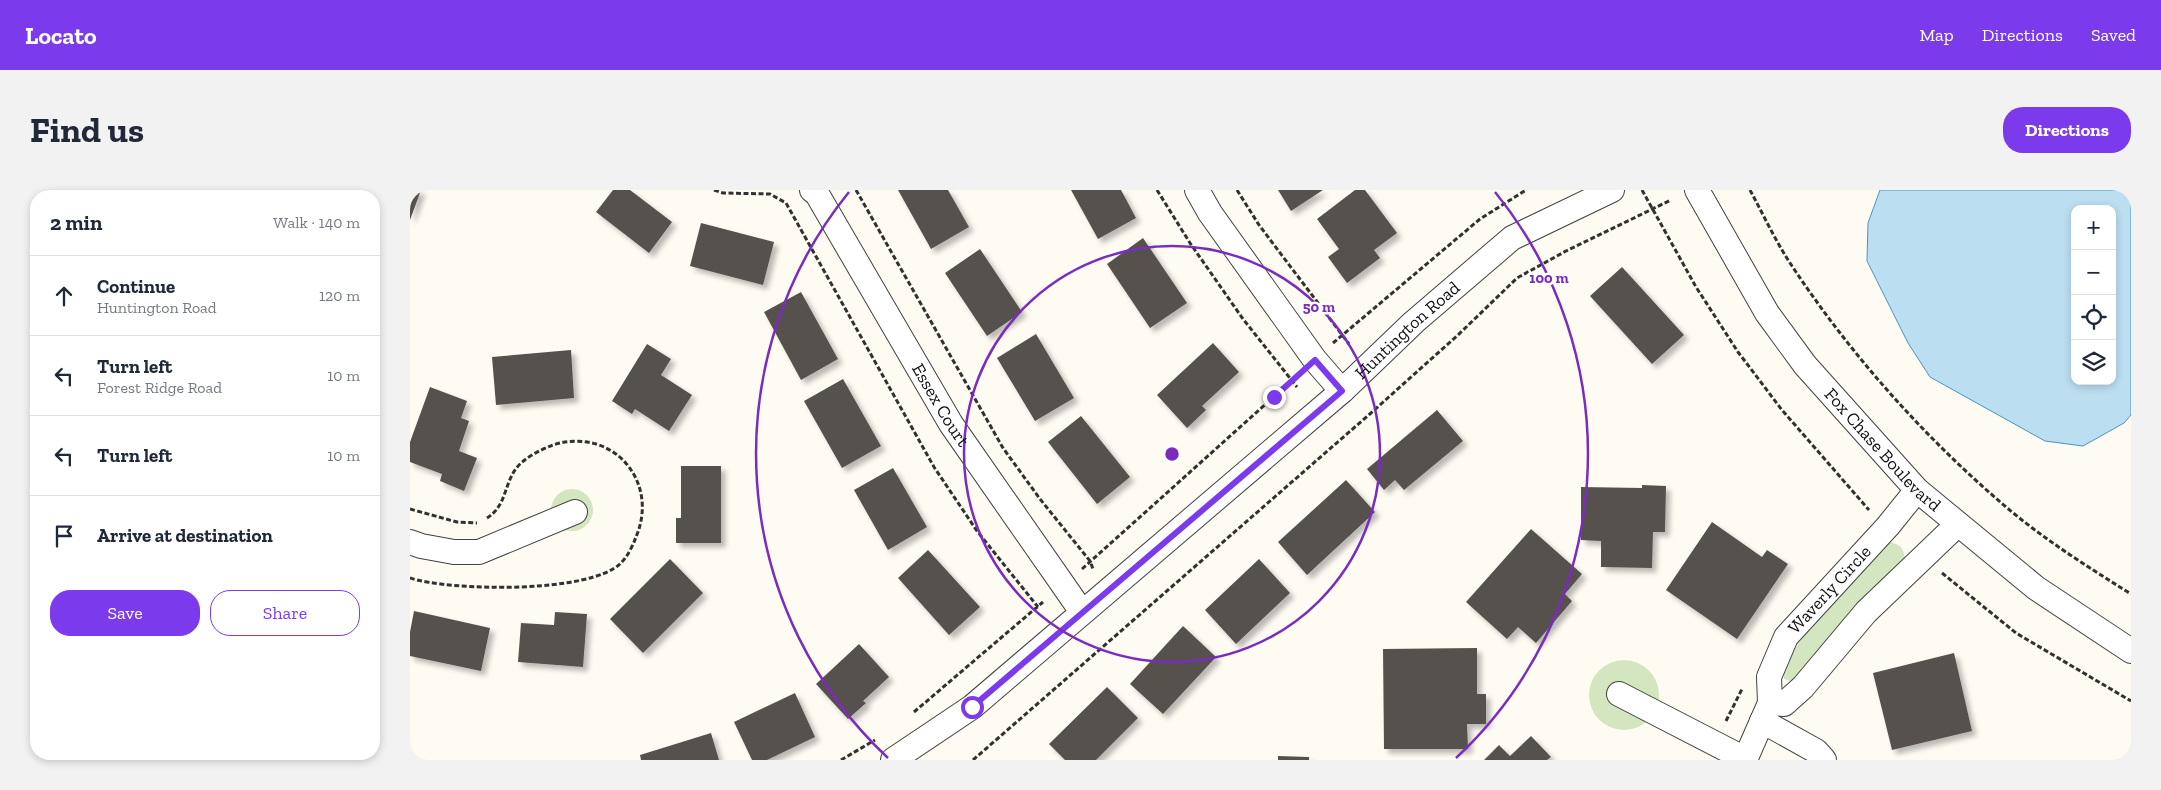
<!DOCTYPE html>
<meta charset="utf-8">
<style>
body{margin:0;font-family:"Zilla Slab",serif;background:#f2f2f3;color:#1f2937}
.controls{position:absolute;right:15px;top:15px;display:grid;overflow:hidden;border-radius:10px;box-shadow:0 2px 8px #0003}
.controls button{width:45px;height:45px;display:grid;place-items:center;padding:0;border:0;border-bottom:1px solid #e0e1e3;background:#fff;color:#1f2937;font:25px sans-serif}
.stop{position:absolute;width:15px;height:15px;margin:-11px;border:4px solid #7c3aed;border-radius:50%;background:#fff}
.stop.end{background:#7c3aed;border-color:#fff;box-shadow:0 1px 5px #0008}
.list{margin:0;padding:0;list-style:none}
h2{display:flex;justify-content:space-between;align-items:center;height:65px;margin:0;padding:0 20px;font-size:21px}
h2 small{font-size:16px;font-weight:400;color:#747a83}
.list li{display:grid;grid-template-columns:32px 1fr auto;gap:15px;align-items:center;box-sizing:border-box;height:80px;padding:0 20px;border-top:1px solid #e0e1e3}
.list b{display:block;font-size:19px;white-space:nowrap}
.list p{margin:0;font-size:16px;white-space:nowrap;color:#747a83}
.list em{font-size:16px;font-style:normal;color:#747a83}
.actions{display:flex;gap:10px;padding:15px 20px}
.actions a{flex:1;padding:11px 0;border:1px solid #7c3aed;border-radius:20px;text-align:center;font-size:18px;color:#7c3aed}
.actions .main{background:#7c3aed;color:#fff}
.icon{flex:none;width:28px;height:28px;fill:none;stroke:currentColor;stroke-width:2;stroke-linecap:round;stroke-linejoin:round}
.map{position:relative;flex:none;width:1721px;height:570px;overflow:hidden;border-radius:20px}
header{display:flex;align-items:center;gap:30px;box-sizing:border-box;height:70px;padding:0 25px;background:#7c3aed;color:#fff}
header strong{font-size:24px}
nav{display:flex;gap:28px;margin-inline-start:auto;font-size:18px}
.intro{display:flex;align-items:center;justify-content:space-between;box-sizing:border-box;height:120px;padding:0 30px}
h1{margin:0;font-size:35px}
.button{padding:12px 22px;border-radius:20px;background:#7c3aed;color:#fff;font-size:18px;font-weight:700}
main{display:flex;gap:30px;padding:0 30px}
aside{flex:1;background:#fff;border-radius:20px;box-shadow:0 2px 8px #0003}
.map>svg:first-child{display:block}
.green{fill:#d4e6bf}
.water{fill:#bcdef1;stroke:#4994c1;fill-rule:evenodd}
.building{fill:#57514d;filter:url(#shadow)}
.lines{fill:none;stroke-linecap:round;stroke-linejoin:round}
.street-casing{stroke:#424242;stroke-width:26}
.path{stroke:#313131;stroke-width:3;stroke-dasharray:5 2.5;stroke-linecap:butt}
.street{stroke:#fff;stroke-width:24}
.route{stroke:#7c3aed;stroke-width:6}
.ring{fill:none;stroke:#7b2cbf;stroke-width:2.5}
.labels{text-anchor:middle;stroke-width:5;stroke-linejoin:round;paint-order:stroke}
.street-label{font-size:18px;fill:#0f0f0f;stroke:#fff}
.centre{fill:#7b2cbf;stroke:#fff;stroke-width:2.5}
.ring-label{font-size:15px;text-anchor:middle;font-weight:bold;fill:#7b2cbf;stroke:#fff;stroke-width:5;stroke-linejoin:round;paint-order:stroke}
</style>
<header>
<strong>Locato</strong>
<nav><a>Map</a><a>Directions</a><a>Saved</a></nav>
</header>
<div class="intro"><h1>Find us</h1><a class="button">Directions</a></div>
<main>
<aside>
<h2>2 min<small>Walk · 140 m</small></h2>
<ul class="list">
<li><svg class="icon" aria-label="ahead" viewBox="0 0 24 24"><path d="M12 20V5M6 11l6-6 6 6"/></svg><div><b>Continue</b><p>Huntington Road</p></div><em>120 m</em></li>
<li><svg class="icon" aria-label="left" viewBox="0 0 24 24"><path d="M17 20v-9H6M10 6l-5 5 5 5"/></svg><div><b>Turn left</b><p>Forest Ridge Road</p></div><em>10 m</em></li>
<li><svg class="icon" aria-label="left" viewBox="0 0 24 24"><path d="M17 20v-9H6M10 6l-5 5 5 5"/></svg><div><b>Turn left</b></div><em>10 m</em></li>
<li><svg class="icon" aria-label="arrive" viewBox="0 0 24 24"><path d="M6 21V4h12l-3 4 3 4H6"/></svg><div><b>Arrive at destination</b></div></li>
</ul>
<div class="actions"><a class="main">Save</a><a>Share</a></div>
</aside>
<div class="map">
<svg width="1721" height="570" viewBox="0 0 1721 570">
<defs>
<filter id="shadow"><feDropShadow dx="4.5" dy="4.5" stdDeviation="2.5" flood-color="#0004"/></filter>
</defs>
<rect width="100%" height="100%" fill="#fefbf3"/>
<path class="green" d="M141 320a21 21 0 1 1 42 0a21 21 0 1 1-42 0Z
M 1479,352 C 1492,354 1496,361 1494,374 L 1384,492 L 1374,489 C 1366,464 1459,373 1479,352 Z
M1179 505a35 35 0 1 1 70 0a35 35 0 1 1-70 0Z"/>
<path class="water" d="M 1470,0 L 1721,0 L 1721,225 L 1714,233 L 1673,256 L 1635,251 L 1520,187 L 1498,153 L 1457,71 L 1458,33 ZM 1665,19 L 1702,19 L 1702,191 L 1665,191 Z"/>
<path class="building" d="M 0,0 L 11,0 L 0,30 Z
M 203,0 L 220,0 L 262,32 L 239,63 L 186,22 Z
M 488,0 L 538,0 L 559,37 L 521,59 Z
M 661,0 L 711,0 L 726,28 L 688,49 Z
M 868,0 L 913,0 L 881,21 Z
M 945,0 L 955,0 L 987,43 L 964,60 L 970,68 L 937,93 L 918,67 L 929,59 L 907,29 Z
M 291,33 L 364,52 L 353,95 L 280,76 Z
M 733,48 L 777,113 L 740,138 L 697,74 Z
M 570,59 L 612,122 L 577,146 L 535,83 Z
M 1212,77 L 1274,145 L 1242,174 L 1180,106 Z
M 391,102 L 428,169 L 391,190 L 354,122 Z
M 626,144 L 664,208 L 625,231 L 587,168 Z
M 803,153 L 829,182 L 792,216 L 796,220 L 777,238 L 747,205 Z
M 237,154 L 261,169 L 251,185 L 282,205 L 259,241 L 225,219 L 222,224 L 202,211 Z
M 161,160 L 164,208 L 86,215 L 82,167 Z
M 433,189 L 471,256 L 432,278 L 394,211 Z
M 20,197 L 57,211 L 51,228 L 59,231 L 49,261 L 67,268 L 54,301 L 30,291 L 32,284 L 0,272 L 0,252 Z
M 1027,220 L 1053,251 L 994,300 L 985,290 L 974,300 L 957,279 Z
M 671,226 L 720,287 L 687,314 L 638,252 Z
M 271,276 L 311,276 L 311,353 L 266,353 L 266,328 L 271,328 Z
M 483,278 L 517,337 L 478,360 L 444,300 Z
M 936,290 L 965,322 L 897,385 L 868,352 Z
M 1232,295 L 1256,296 L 1255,342 L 1243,342 L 1242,378 L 1191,377 L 1191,351 L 1171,350 L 1171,297 L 1232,298 Z
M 1302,332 L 1352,367 L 1357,360 L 1378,374 L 1327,449 L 1256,400 Z
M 1121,339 L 1172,384 L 1155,404 L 1162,411 L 1126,453 L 1108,437 L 1097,449 L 1056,412 Z
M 518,360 L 570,417 L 539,445 L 488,388 Z
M 260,369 L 293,403 L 233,463 L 200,429 Z
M 849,369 L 880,403 L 826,454 L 795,420 Z
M 4,421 L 80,438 L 71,481 L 0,466 L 0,442 Z
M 145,422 L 177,424 L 173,477 L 108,472 L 111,433 L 144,435 Z
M 773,436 L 806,467 L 753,524 L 720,494 Z
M 449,454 L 479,487 L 453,511 L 456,513 L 438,529 L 406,494 Z
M 1067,458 L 1067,504 L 1076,504 L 1076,534 L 1057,534 L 1058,559 L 974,559 L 973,459 Z
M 1544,463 L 1562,541 L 1482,560 L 1463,483 Z
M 697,497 L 728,528 L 686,570 L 655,570 L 639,554 Z
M 385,503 L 405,547 L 357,570 L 342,570 L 324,532 Z
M 301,543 L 309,570 L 231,570 L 230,565 Z
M 1121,546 L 1141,567 L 1137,570 L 1074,570 L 1089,555 L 1100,566 Z
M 868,566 L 899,567 L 899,570 L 868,570 Z"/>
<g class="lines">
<defs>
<g id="street">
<path id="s1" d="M 402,0 L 407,4 L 541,234 L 672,422"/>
<path d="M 787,0 L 800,23 L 905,170 L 932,201"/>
<path id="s2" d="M 1287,0 L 1357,123 L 1395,175 L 1507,300 L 1626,398 L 1721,461"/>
<path d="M 0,352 L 11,356 L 44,362 L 69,362 L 165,322"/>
<path d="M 1209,504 L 1335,569"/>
<path d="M 1360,513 L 1374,514 L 1393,497 L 1456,422 L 1548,334"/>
<path d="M 1352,531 L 1406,561 L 1414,570"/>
<path id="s3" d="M 483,570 L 562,517 L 932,201 L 1004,132 L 1102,48 L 1202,0"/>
<path id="s4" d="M 1335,570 L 1360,513 L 1359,487 L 1376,447 L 1478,336 L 1507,300"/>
</g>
</defs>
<use href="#street" class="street-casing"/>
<path class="path" d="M 304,0 L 313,3 L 360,4 L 376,13 L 524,277 L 567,341 L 628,417
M 446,0 L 593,258 L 630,309 L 680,371 L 683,379
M 747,0 L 780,53 L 833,129 L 887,197
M 827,0 L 849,35 L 939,154
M 1232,0 L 1286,97 L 1328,162 L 1372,220 L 1459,320
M 1340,0 C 1353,24 1365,50 1380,73 C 1440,164 1513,246 1596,317 C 1635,350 1678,377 1721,404
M 923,153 L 1070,29 L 1116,0
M 0,319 L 47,332 L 67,333
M 672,379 L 887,186
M 1532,383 L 1606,443 L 1721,511
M 0,388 C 40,401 180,404 211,373 C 218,366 223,355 226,347 C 250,291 202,236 143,255 C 130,260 113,268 105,280 C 94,296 96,316 77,328
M 504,522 L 633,412
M 1316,531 L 1332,499
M 431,570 L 465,550
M 563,570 L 961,223 L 1048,145 L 1107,88 L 1156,61 L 1261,10
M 1712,570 L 1721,562"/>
<use href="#street" class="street"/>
</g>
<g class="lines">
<path class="route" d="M 562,517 L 932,201 L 905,170 L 864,207"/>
</g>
<g class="ring">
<circle cx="762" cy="264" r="208"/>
<path d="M478 568A416 416 0 0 1 439 2M1085 2A416 416 0 0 1 1046 568"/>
</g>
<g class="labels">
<g class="street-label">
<text dy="6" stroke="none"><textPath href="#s3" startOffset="671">Huntington Road</textPath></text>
<text dy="6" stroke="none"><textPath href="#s1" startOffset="251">Essex Court</textPath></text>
<text dy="6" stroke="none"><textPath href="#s2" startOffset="321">Fox Chase Boulevard</textPath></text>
<text dy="6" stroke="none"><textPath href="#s4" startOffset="196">Waverly Circle</textPath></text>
</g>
</g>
<circle cx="762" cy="264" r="8" class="centre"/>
<g class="ring-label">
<text x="1139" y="93">100 m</text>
<text x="909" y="122">50 m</text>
</g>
</svg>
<div class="controls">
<button>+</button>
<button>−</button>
<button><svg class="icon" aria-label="locate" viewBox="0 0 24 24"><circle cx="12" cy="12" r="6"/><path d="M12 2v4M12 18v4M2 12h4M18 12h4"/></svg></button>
<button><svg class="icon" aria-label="layers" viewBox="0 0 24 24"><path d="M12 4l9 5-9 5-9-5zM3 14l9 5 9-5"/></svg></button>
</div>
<div class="stop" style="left:562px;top:517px"></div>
<div class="stop end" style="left:864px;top:207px"></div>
</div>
</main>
